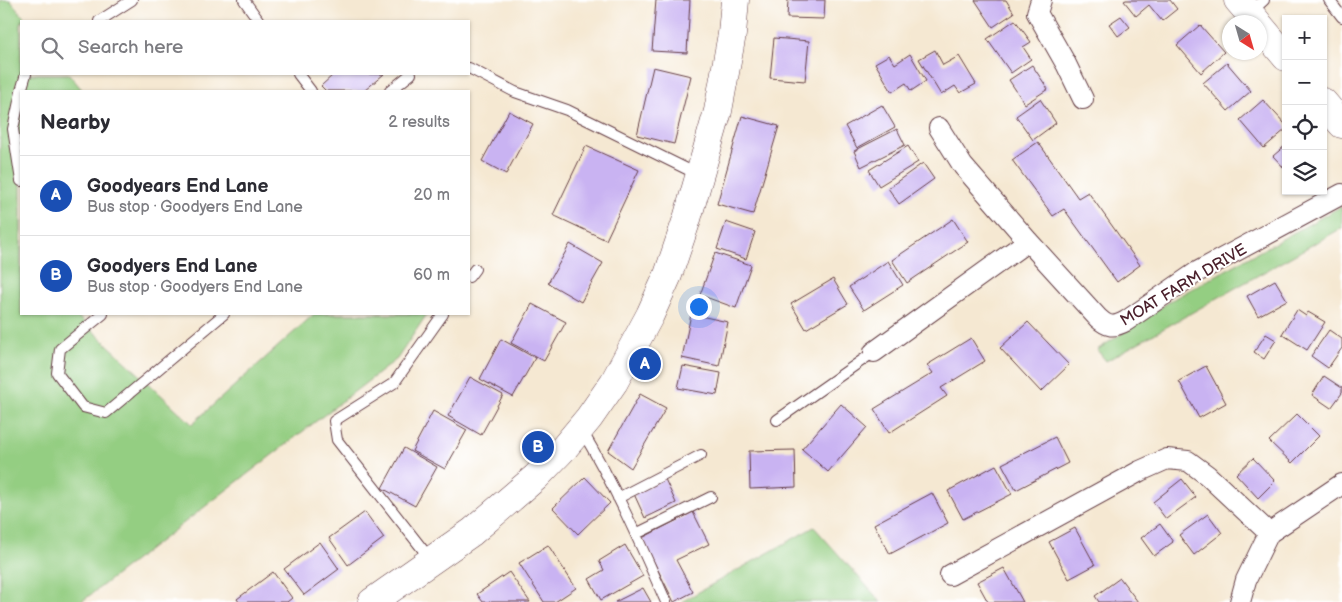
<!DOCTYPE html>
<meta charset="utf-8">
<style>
body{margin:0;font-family:"Balsamiq Sans",sans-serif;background:#f2f2f3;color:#2b2b33}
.controls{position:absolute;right:15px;top:15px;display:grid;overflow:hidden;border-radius:0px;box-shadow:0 1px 4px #0004}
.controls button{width:45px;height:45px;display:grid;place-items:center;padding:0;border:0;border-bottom:1px solid #e1e1e2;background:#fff;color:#2b2b33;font:25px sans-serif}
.compass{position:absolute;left:1222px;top:15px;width:45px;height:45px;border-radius:50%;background:#fff;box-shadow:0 1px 4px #0004;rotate:143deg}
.you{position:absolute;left:698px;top:306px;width:18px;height:18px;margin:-12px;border:4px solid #fff;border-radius:50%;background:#1a73e8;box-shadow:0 0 0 8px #1a73e833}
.badge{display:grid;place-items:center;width:32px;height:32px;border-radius:50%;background:#c8321e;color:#fff;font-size:16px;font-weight:700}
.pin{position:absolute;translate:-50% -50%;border:2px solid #fff;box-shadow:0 1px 5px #0006}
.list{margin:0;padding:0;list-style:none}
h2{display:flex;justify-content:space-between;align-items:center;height:65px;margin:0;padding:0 20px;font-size:21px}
h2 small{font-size:16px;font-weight:400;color:#7c7c81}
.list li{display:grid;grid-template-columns:32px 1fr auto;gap:15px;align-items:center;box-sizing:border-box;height:80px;padding:0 20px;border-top:1px solid #e1e1e2}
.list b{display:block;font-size:19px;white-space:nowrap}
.list p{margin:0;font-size:16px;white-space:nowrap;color:#7c7c81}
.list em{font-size:16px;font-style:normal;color:#7c7c81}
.icon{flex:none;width:28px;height:28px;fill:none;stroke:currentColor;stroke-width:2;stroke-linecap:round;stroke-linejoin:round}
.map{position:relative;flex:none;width:1342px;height:602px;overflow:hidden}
.search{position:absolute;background:#fff;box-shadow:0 1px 4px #0004;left:20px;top:20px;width:450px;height:55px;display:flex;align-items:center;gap:12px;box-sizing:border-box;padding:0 18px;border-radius:0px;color:#7c7c81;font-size:19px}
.panel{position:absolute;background:#fff;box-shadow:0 1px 4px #0004;left:20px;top:90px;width:450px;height:225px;border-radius:0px}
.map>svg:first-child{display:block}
.green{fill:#94ce82;stroke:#6f7656}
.building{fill:#c9b3f2}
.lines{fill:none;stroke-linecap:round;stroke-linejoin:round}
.lane-casing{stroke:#643d44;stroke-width:12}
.street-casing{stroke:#643d44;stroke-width:22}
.secondary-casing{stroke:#643d44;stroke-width:29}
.lane{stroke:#fff;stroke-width:10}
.street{stroke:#fff;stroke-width:20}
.secondary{stroke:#fff;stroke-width:28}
.labels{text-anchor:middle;stroke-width:4;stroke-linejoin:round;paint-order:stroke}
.street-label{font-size:16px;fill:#4a1f2b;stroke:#fff}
</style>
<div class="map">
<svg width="1342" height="602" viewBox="0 0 1342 602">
<rect width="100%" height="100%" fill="#fff"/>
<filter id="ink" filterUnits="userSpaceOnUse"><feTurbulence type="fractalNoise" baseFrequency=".02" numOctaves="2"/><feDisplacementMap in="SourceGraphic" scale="10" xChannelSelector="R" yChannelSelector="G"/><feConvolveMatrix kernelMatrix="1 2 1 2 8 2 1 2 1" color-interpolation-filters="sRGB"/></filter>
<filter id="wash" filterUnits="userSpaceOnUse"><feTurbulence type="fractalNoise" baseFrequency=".0096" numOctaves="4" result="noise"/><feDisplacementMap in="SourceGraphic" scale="20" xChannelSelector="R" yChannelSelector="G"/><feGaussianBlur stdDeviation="1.12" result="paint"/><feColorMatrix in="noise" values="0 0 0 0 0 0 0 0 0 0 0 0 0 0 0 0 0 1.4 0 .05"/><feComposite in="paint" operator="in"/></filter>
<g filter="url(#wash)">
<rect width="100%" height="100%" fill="#f5e8d2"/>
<path class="green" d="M 0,0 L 10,0 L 27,21 L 21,21 L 21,74 L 69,74 L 83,91 L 21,91 L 21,314 L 75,314 L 192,424 L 314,314 L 427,314 L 397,359 L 81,602 L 0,602 Z
M 1342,206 L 1342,228 L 1106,361 L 1097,350 L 1175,298 Z
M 814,527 L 881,602 L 681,602 Z"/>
<g id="blocks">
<path class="building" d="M 656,0 L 690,0 L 687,53 L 652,51 Z
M 788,0 L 825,0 L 824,19 L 787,18 Z
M 975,0 L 1006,0 L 1014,13 L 993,27 Z
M 1126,0 L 1170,0 L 1177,9 L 1162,21 L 1149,5 L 1136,16 L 1124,1 Z
M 1121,16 L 1130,27 L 1118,36 L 1109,24 Z
M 1015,20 L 1031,42 L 1023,47 L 1031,59 L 1011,73 L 987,39 Z
M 1200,25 L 1224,52 L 1201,73 L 1177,45 Z
M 774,38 L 809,41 L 805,81 L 770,78 Z
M 935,50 L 943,65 L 959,56 L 976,84 L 960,93 L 955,86 L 941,95 L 919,59 Z
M 910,54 L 926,81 L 911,91 L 906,83 L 892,92 L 875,63 L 889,55 L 895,64 Z
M 1227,63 L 1251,91 L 1228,111 L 1203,83 Z
M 1032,65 L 1048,89 L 1025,104 L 1009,80 Z
M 653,67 L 691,76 L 674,144 L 637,135 Z
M 334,74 L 384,74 L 364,91 L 326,91 L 321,86 Z
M 1040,99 L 1056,123 L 1033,140 L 1016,116 Z
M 1263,100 L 1286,125 L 1286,129 L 1264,148 L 1240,120 Z
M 882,105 L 895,127 L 857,148 L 845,126 Z
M 509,111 L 533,124 L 506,174 L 482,161 Z
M 742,116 L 779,126 L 753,214 L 717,204 Z
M 897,129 L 905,145 L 861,167 L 854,151 Z
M 1038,142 L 1078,198 L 1088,192 L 1140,265 L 1117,282 L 1064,209 L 1053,216 L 1012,160 Z
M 1286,145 L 1286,170 L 1273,156 Z
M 586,146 L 639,170 L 606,240 L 553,215 Z
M 908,146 L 918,162 L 879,186 L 869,170 Z
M 923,163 L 934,179 L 899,204 L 888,188 Z
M 953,219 L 968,242 L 907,283 L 892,260 Z
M 726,222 L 755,232 L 746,259 L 717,249 Z
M 570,244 L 603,263 L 581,302 L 548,283 Z
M 715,253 L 751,265 L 736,308 L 700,295 Z
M 888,261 L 903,285 L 864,310 L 849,287 Z
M 833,279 L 848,304 L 806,329 L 791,304 Z
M 1275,280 L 1287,300 L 1258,316 L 1247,296 Z
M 532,304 L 566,322 L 544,361 L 511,343 Z
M 1297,310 L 1306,316 L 1308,312 L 1325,322 L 1307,350 L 1282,334 Z
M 691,314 L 728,322 L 719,366 L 682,358 Z
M 1028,322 L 1069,365 L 1041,392 L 1000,348 Z
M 1329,330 L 1342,339 L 1342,348 L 1328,368 L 1311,356 Z
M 1266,334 L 1276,340 L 1264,359 L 1254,352 Z
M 971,338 L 985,361 L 941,388 L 947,396 L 889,433 L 874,409 L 933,373 L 927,365 Z
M 501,339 L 535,358 L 513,397 L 480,379 Z
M 683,366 L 721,373 L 717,395 L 678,388 Z
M 1206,366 L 1226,403 L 1199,418 L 1179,381 Z
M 1324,376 L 1342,388 L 1342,393 L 1331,408 L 1312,395 Z
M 470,377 L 503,395 L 481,435 L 448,416 Z
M 640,394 L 666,408 L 631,468 L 608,451 Z
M 841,404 L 867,427 L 828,472 L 802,449 Z
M 433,411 L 467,430 L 445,469 L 412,451 Z
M 1297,414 L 1319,436 L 1292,463 L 1269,441 Z
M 1055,437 L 1068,463 L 1016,490 L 1002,464 Z
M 404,448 L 437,467 L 415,506 L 382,488 Z
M 795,450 L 796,487 L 750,489 L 749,451 Z
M 1253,458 L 1275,481 L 1258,498 L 1236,474 Z
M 996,465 L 1012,494 L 963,519 L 948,491 Z
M 585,477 L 610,503 L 578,534 L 553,508 Z
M 665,479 L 676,503 L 645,518 L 634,494 Z
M 1182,479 L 1196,497 L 1166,519 L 1153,502 Z
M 932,493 L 948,523 L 890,554 L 874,524 Z
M 365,512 L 384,538 L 348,565 L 329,538 Z
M 693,512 L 709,544 L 676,560 L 693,592 L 674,602 L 642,538 Z
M 1208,514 L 1222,533 L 1194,555 L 1179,535 Z
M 1160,524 L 1173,542 L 1154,556 L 1141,538 Z
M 1075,528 L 1095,565 L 1069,579 L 1049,542 Z
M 320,542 L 339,569 L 304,595 L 284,569 Z
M 548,545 L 576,588 L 555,602 L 544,602 L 519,563 Z
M 625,545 L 643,576 L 601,600 L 589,579 L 604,570 L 599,561 Z
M 1004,568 L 1023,602 L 988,602 L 977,582 Z
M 273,572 L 292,598 L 287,602 L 239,602 L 237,599 Z
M 509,572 L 530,602 L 483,602 L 477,594 Z
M 1120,578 L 1138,602 L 1099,602 L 1095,596 Z
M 643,588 L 651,602 L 615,602 Z"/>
</g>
</g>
<g filter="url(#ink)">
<use href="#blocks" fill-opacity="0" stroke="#643d44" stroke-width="1"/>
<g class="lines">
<defs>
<path id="lane" d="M 244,0 L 259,21
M 1329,0 L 1342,17
M 1250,13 L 1264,0
M 99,21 L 132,0
M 469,68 L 515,92 L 567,110 L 699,175
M 298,74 L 311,91
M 21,91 L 26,74
M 390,91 L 411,74
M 21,92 L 13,129 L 21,181
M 469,277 L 475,269
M 103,314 L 60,349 L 57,373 L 83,407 L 106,413 L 224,314
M 777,420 L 874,352
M 581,429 C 614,484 640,543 666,602
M 618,498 L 701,455
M 636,534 L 711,497
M 431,560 L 337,440 L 334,421 L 394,383 L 443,314"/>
<path id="street" d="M 1041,0 L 1037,13 L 1066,64 L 1083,99
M 939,128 L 963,166 L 1028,241 L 1098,318 C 1108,327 1113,328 1126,321 L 1197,272 L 1342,194
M 874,352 L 1028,241
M 950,575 L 1140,471 L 1167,459 L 1188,461 L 1207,475 L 1269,533
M 1240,602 L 1246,580 L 1269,533 L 1342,484"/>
<path id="secondary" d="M 1238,0 L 1257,22
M 1260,26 L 1286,57
M 1323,102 L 1342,124
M 372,602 L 472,532 L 536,477 L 564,448 L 589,418 L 614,382 L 650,315 L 668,275 L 687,219 L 718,111 L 732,34 L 735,0"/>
</defs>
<use href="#lane" class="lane-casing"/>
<use href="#street" class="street-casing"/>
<use href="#secondary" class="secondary-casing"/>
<use href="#lane" class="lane"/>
<use href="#street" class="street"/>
<use href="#secondary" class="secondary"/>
</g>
</g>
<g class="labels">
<g class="street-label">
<text transform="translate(1183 284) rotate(-31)" y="6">MOAT FARM DRIVE</text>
</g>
</g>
</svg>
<div class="controls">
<button>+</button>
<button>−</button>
<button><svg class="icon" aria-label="locate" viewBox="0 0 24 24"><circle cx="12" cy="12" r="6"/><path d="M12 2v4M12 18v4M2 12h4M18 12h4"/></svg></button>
<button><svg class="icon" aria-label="layers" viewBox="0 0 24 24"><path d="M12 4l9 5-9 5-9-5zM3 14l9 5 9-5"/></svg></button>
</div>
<svg class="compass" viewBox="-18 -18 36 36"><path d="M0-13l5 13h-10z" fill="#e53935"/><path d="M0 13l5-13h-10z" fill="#7c7c81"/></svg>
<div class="you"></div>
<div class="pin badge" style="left:645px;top:364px;background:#1a4fb4">A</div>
<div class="pin badge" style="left:538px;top:447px;background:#1a4fb4">B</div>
<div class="search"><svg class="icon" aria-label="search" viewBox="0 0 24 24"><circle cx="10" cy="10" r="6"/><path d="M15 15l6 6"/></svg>Search here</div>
<section class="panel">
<h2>Nearby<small>2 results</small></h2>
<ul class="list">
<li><span class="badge" style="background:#1a4fb4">A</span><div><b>Goodyears End Lane</b><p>Bus stop · Goodyers End Lane</p></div><em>20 m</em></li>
<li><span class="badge" style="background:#1a4fb4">B</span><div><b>Goodyers End Lane</b><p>Bus stop · Goodyers End Lane</p></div><em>60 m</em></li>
</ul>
</section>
</div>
